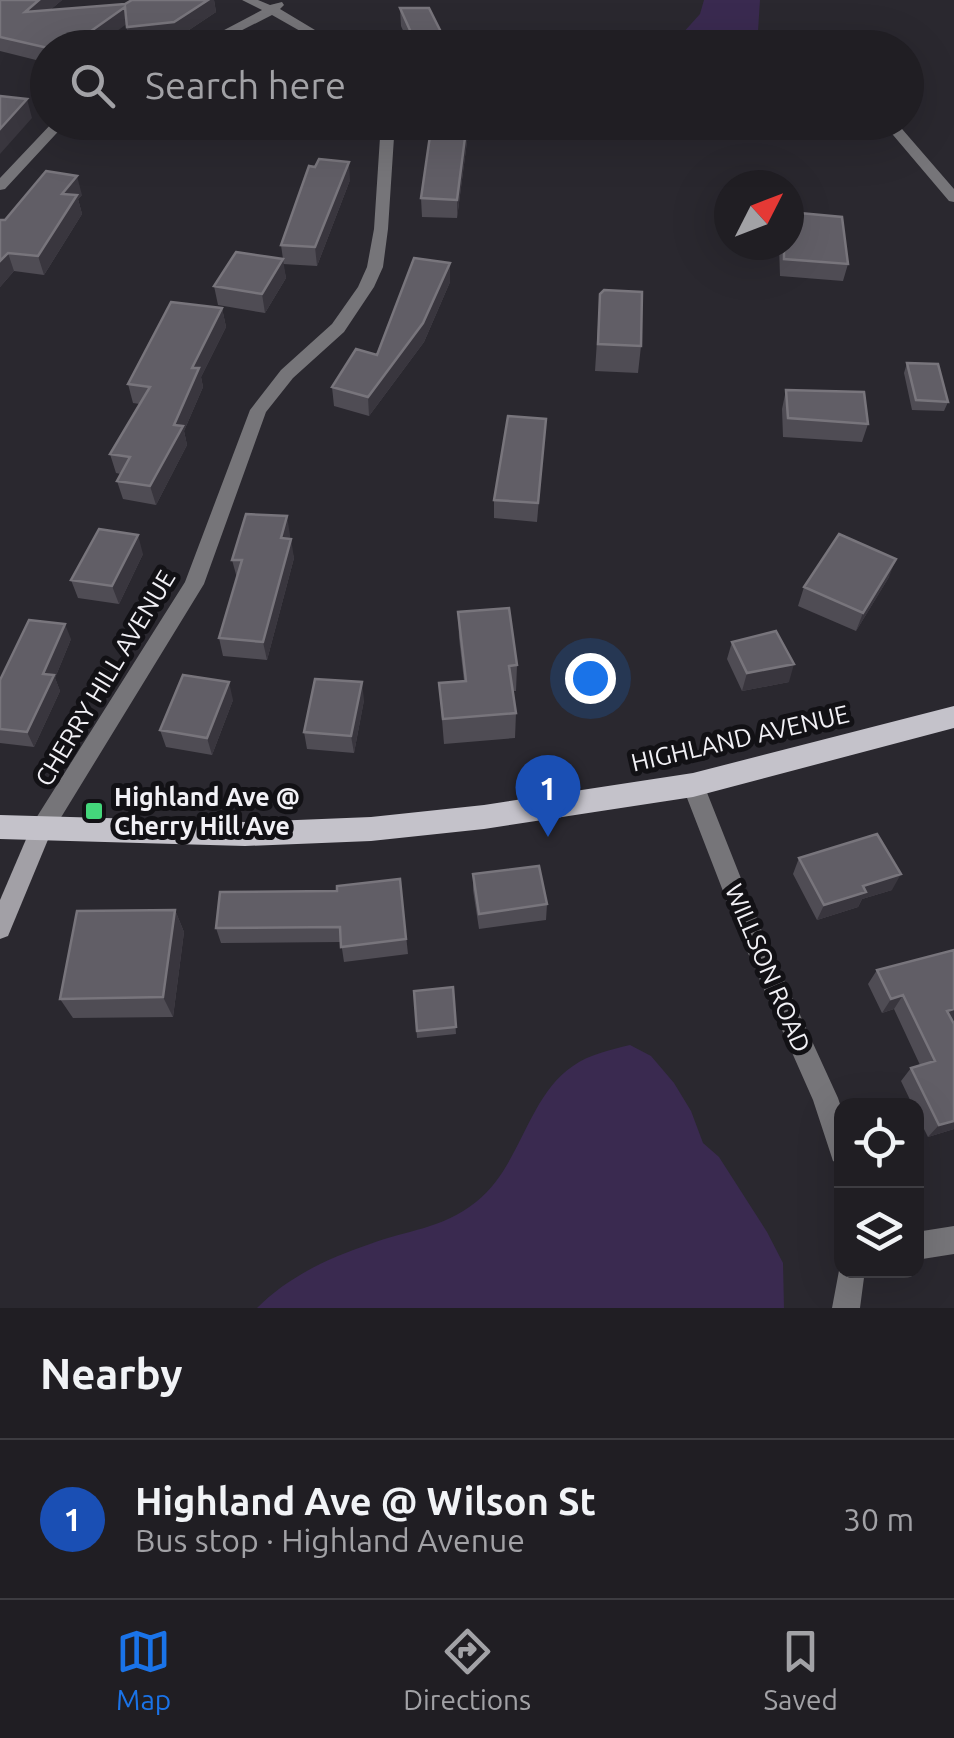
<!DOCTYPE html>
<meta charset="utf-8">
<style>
body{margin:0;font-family:Ubuntu,sans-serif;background:#2d2b30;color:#f1f3f6}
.controls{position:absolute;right:30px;bottom:30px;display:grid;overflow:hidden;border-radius:20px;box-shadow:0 10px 40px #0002}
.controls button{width:90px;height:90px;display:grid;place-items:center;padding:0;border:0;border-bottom:2px solid #3d3c41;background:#201e23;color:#f1f3f6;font:50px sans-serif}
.compass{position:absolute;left:714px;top:170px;width:90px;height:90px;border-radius:50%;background:#201e23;box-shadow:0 10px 40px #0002;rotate:48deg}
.you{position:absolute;left:590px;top:678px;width:35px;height:35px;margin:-25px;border:8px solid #fff;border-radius:50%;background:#1a73e8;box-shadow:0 0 0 15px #1a73e833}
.badge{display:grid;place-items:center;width:65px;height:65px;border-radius:50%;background:#1a73e8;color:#fff;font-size:32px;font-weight:700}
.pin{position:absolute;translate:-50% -82px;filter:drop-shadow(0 2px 5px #0008)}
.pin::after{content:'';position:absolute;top:52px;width:35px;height:30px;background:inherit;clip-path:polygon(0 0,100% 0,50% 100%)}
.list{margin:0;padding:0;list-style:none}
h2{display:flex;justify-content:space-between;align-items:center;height:130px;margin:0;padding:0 40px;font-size:42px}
h2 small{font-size:32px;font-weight:400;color:#a2a2a6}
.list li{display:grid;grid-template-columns:65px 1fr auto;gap:30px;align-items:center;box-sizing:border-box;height:160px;padding:0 40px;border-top:2px solid #3d3c41}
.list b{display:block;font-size:38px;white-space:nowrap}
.list p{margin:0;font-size:32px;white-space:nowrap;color:#a2a2a6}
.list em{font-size:32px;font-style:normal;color:#a2a2a6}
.icon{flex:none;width:55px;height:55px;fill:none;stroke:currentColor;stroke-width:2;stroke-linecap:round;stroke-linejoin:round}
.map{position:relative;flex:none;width:954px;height:1308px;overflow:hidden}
.search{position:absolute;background:#201e23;box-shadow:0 10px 40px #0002;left:30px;right:30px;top:30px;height:110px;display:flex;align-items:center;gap:25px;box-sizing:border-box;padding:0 35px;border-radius:55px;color:#a2a2a6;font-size:38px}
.sheet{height:290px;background:#201e23}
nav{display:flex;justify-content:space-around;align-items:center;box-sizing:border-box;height:140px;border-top:2px solid #3d3c41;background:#201e23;font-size:28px;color:#a2a2a6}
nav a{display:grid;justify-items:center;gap:5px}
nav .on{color:#1a73e8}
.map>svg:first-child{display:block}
.green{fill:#3a2a50}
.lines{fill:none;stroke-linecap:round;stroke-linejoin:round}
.street{fill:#767579;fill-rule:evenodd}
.secondary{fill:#a2a0a6;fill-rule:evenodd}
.primary{fill:#c4c2ca;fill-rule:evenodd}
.wall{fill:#4f4c54}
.shaded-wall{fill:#39363e}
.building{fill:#615e66;stroke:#78757c;stroke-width:2.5}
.poi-dot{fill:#44d77b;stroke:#121115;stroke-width:4}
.labels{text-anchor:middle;stroke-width:10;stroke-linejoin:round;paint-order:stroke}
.street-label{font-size:25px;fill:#f2f1f6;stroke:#121115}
.poi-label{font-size:25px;font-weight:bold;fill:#f2f1f6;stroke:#121115;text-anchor:start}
</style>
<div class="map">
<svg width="954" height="1308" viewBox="0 0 954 1308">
<rect width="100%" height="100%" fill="#2a282f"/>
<path class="green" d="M 704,0 L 760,0 L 757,47 L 688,47 L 682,34 L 700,14 Z
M 630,1045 L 651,1056 L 674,1083 L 691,1111 L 703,1143 L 719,1157 L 767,1232 L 783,1263 L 784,1308 L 257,1308 C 288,1277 328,1258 370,1244 C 407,1230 442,1229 476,1202 C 522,1165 527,1097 573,1066 C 590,1054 610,1050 630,1045 Z"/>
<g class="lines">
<path class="street" d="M 242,0 L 258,0 L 270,5 L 282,2 L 284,5 L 280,9 L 345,48 L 330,48 L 272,15 L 207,48 L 190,48 L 262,10 Z
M 53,122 L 67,122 L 5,189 L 0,190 L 0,178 Z
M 381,122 L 395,122 L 388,229 L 383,267 L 374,287 L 344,332 L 293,378 L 266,412 L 204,584 L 49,837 L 41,840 L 33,837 L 30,830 L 33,823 L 185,582 L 250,410 L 281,370 L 332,324 L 358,287 L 367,267 L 374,229 Z
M 882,122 L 896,122 L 954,189 L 954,202 L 949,201 Z
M 693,776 L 701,778 L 704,785 L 763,934 L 838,1098 L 842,1110 L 842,1165 L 833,1161 L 813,1100 L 740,935 L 682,785 L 685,778 Z
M 954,1226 L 954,1254 L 916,1260 L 916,1232 Z
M 841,1260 L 842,1270 L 865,1270 L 860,1308 L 832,1308 Z"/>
<path class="secondary" d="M 41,820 L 49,823 L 52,830 L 8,936 L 0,939 L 0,900 L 33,823 Z"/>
<path class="primary" d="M 954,706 L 954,728 L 693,797 L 484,829 L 371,841 L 245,846 L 0,839 L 0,815 L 245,822 L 371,817 L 484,805 L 693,773 Z"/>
</g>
<path class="wall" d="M 0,0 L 62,0 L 50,10 L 125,4 L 132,0 L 214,0 L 216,12 L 177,38 L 130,42 L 126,24 L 48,48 L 48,63 L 0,51 Z
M 400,8 L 449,48 L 411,48 L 401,26 Z
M 128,122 L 181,122 L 174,136 L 130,132 Z
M 289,122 L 347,122 L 344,131 L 289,127 Z
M 432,122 L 482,122 L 482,135 L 468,134 L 457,218 L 422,217 L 421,198 Z
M 350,180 L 317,266 L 283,264 L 286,278 L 265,313 L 218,305 L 214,286 L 283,259 L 281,245 Z
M 82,195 L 78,199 L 82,214 L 44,275 L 14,271 L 0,287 L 0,220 L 5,220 Z
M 779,245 L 789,245 L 848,264 L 843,281 L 780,276 Z
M 450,263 L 450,282 L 424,342 L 369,416 L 334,406 L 332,387 L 377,355 Z
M 600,294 L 641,346 L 638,373 L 595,371 Z
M 222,308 L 226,327 L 201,377 L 203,387 L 184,431 L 187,445 L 156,505 L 123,499 L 117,481 L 121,474 L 116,473 L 110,454 L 140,404 L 133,403 L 128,384 Z
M 907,363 L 948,402 L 944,411 L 912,410 L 904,373 Z
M 786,390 L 868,424 L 862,442 L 783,437 L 782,409 Z
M 546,419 L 537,522 L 494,518 L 494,500 Z
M 290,535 L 289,539 L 294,558 L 267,660 L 223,656 L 219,638 L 237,578 L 232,560 Z
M 143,554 L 119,604 L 78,598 L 71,580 Z
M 889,577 L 856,631 L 798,606 L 804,587 Z
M 458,612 L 517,665 L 516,691 L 513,691 L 516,713 L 515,738 L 444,744 L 439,683 L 464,681 L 459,638 Z
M 71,639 L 55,678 L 60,691 L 34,747 L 0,743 L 0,680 Z
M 732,642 L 789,682 L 742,691 L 727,659 Z
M 233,700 L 212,755 L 166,747 L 160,730 Z
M 364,700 L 354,753 L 307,749 L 304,732 Z
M 799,858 L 892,890 L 862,899 L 858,907 L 817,920 L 793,874 Z
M 473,874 L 547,904 L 546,920 L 479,929 L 473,890 Z
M 400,879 L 408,954 L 344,962 L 341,942 L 221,943 L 216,928 L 337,891 Z
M 175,910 L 184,932 L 173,1017 L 73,1018 L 60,999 Z
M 954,950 L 954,1020 L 952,1020 L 954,1129 L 928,1137 L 916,1113 L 916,1106 L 913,1106 L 901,1081 L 911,1068 L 920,1065 L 894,1009 L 882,1013 L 868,984 L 877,970 Z
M 453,987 L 456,1034 L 417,1038 L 414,991 Z"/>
<path class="shaded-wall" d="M 39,0 L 62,0 L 29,28 L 25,12 Z
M 208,0 L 214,0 L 216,12 L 177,38 L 130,42 L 127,27 Z
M 125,7 L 128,23 L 94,48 L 67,48 Z
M 27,99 L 32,118 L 0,154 L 0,129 Z
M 172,122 L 181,122 L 174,136 L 171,124 Z
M 467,122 L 468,134 L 457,218 L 457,200 Z
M 349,162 L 350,180 L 317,266 L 315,247 Z
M 77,176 L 82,195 L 78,199 L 82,214 L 44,275 L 38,256 L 62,194 Z
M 8,253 L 14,271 L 0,287 L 0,261 Z
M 283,259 L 286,278 L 265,313 L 262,294 Z
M 450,263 L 450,282 L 424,342 L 369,416 L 368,397 Z
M 222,308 L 226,327 L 201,377 L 203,387 L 184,431 L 187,445 L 156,505 L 150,486 L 174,425 L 192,368 Z
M 287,516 L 290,535 L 285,557 L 281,538 Z
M 138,535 L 143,554 L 119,604 L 112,586 Z
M 291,539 L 294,558 L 267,660 L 263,642 Z
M 896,559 L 889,577 L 856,631 L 863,613 Z
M 65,624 L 71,639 L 55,678 L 60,691 L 34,747 L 27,732 L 43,674 Z
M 794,664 L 789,682 L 742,691 L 747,673 Z
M 229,682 L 233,700 L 212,755 L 207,738 Z
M 362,682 L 364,700 L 354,753 L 351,736 Z
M 901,874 L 892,890 L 862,899 L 858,907 L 817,920 L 824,905 L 863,886 Z
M 175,910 L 184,932 L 173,1017 L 163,997 Z
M 903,995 L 894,1009 L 882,1013 L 891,999 Z
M 954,1009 L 954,1020 L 936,1024 L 947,1011 Z
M 954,1121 L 954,1129 L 928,1137 L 939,1125 Z"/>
<path class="building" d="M 0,0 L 39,0 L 25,12 L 125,4 L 132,0 L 208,0 L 174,22 L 127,27 L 125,7 L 67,48 L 48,48 L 0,37 Z
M 400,8 L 429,8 L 449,48 L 418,48 Z
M 0,96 L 27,99 L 0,129 Z
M 432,122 L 467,122 L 457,200 L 421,198 Z
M 319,159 L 349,162 L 315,247 L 281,245 L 309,166 L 315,167 Z
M 46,171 L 77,176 L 62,194 L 77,195 L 38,256 L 8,253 L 0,261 L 0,220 L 5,220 Z
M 789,212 L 842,217 L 848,264 L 784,259 L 784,245 L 789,245 Z
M 236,252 L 283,259 L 262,294 L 214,286 Z
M 414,258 L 450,263 L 423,323 L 368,397 L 332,387 L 356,349 L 377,355 Z
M 604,290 L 642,292 L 641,346 L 598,344 L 600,294 Z
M 171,302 L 222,308 L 192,368 L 199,368 L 174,425 L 183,426 L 150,486 L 117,481 L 130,457 L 110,454 L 150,387 L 128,384 Z
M 907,363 L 938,364 L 948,402 L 916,400 Z
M 786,390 L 864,392 L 868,424 L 788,418 Z
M 508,416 L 546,419 L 538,503 L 494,500 Z
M 246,514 L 287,516 L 281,538 L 291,539 L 263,642 L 219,638 L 242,560 L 232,560 Z
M 99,529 L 138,535 L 112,586 L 71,580 Z
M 839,534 L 896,559 L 863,613 L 804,587 Z
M 509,608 L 517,665 L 509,666 L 516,713 L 443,719 L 439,683 L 466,681 L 458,612 Z
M 29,620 L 65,624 L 43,674 L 54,675 L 27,732 L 0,729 L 0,680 Z
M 776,631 L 794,664 L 747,673 L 732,642 Z
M 183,675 L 229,682 L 207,738 L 160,730 Z
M 315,679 L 362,682 L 351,736 L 304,732 Z
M 877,834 L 901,874 L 863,886 L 866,892 L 824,905 L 799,858 Z
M 539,866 L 547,904 L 479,914 L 473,874 Z
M 400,879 L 406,939 L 341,947 L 340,927 L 216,928 L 220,892 L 337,891 L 337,886 Z
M 175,910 L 163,997 L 60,999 L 77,911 Z
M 954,950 L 954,1009 L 947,1011 L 954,1024 L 954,1121 L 939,1125 L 911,1068 L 935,1061 L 903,995 L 891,999 L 877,970 Z
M 453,987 L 456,1027 L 417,1031 L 414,991 Z"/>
<rect class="poi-dot" x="84" y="801" width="20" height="20" rx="5"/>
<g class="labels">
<g class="street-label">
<text transform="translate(105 678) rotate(-59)" y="9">CHERRY HILL AVENUE</text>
<text transform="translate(740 738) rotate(-13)" y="9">HIGHLAND AVENUE</text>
<text transform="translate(768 968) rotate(67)" y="9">WILLSON ROAD</text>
</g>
<g class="poi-label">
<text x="114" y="806">Highland Ave @<tspan x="114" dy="29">Cherry Hill Ave</tspan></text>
</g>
</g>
</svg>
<div class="controls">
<button><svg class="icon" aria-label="locate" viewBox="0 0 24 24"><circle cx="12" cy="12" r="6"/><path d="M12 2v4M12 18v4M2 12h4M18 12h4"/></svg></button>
<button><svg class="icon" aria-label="layers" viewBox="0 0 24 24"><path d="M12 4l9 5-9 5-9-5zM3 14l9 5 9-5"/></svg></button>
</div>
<svg class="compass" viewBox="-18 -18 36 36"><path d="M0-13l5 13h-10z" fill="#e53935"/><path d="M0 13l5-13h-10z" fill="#a2a2a6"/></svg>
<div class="you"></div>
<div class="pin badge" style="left:548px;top:837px;background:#1a4fb4">1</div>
<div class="search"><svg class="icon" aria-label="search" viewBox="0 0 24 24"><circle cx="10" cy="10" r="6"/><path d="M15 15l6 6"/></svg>Search here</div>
</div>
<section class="sheet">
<h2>Nearby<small></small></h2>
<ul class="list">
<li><span class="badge" style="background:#1a4fb4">1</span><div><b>Highland Ave @ Wilson St</b><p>Bus stop · Highland Avenue</p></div><em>30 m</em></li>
</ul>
</section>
<nav>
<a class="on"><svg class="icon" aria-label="map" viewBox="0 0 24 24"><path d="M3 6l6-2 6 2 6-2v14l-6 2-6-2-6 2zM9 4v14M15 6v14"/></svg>Map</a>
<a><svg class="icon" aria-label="directions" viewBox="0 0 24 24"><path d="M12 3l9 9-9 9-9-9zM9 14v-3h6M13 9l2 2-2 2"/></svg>Directions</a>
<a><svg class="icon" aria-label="saved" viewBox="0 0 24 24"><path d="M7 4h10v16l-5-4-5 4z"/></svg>Saved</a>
</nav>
